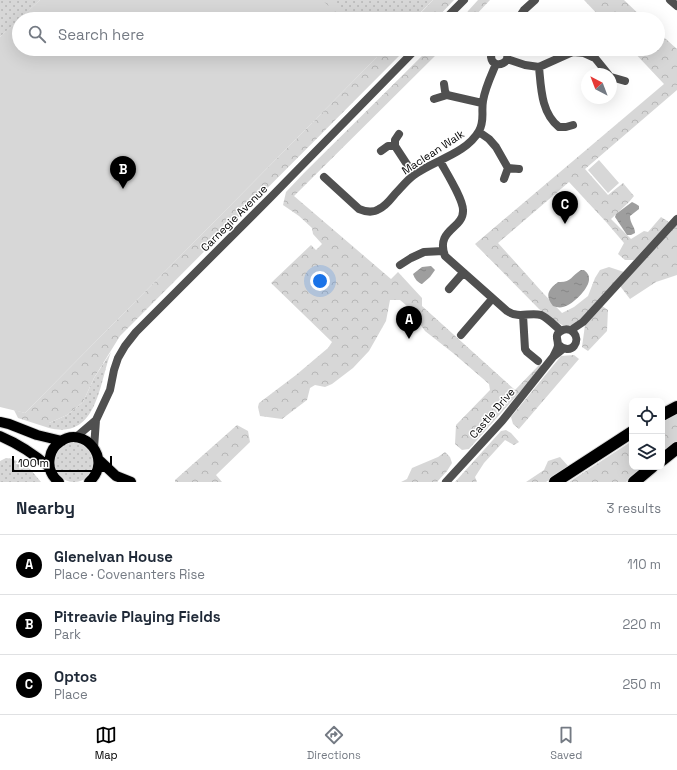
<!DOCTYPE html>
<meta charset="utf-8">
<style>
body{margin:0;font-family:"Space Grotesk",sans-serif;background:#f2f2f3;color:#1f2937}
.controls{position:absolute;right:12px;bottom:12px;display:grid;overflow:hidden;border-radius:8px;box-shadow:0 4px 16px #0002}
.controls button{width:36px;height:36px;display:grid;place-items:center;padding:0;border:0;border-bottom:1px solid #e0e1e3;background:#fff;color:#1f2937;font:20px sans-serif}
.compass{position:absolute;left:581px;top:68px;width:36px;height:36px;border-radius:50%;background:#fff;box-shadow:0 4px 16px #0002;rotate:318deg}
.scale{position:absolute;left:12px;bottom:10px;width:100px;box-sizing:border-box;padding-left:4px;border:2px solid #000;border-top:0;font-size:11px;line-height:14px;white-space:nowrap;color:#000;-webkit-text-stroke:3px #fff;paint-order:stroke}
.you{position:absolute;left:320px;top:281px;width:14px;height:14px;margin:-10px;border:3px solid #fff;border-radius:50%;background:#1a73e8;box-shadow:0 0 0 6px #1a73e833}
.badge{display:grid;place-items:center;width:26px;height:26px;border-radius:50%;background:#000;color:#fff;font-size:13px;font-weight:700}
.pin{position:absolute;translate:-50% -33px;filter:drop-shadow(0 1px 2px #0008)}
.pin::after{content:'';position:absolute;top:21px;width:14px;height:12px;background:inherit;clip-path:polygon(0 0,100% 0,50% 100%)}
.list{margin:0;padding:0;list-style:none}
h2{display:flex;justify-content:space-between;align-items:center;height:52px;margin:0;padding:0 16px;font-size:17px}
h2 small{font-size:13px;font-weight:400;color:#747a83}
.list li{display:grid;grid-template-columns:26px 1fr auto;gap:12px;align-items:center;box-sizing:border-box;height:60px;padding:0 16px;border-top:1px solid #e0e1e3}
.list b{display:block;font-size:15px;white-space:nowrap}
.list p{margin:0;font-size:13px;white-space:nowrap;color:#747a83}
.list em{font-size:13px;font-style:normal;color:#747a83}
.icon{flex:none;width:22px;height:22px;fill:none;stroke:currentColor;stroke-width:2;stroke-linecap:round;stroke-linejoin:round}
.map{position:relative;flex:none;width:677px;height:482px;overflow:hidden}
.search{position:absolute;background:#fff;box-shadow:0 4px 16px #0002;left:12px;right:12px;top:12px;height:44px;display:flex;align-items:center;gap:10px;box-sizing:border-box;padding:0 14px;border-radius:22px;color:#747a83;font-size:15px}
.sheet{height:232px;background:#fff}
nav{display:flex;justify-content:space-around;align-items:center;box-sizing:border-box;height:56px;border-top:1px solid #e0e1e3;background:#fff;font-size:11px;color:#747a83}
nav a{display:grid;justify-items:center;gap:2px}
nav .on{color:#000}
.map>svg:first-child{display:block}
.grass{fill:url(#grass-dots)}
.forest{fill:url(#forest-crowns)}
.park{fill:#d7d7d7}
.water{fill:url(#water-ripples)}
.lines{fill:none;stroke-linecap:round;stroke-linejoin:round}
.major-casing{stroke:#dbdbdb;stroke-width:12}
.highway-casing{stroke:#dbdbdb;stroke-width:14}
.minor{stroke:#505050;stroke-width:8}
.major{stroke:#000;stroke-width:10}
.highway{stroke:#000;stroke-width:12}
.labels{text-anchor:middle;stroke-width:3;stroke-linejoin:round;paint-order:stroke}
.street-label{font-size:11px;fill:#000;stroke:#fff}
</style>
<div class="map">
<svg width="677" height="482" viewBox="0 0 677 482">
<defs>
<pattern id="grass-dots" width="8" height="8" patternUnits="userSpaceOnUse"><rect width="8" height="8" fill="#d7d7d7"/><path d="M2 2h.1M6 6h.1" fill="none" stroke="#b7b7b7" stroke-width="1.8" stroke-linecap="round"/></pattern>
<pattern id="forest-crowns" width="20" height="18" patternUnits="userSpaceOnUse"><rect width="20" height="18" fill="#d7d7d7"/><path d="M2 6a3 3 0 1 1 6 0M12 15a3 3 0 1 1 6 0" fill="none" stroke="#b7b7b7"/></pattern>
<pattern id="water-ripples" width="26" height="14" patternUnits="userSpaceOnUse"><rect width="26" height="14" fill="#9e9e9e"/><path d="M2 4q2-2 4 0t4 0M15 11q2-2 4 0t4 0" fill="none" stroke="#868686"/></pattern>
</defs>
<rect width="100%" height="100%" fill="#fff"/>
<path class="grass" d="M 0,0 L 40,0 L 0,37 Z
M 322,0 L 433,0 L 414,19 L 343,19 Z
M 111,352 C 99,383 98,440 49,428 L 49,423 L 67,415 L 83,402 L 94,378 Z
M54 462a20 20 0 1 1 40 0a20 20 0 1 1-40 0Z
M 6,458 L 13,459 L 30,469 L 41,482 L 0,482 L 0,461 Z"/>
<path class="forest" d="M 318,0 L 334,0 L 353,19 L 338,19 Z
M 433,0 L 454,0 L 436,19 L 415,19 Z
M 478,0 L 490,0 L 472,19 L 465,19 L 464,18 L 468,11 Z
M 584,0 L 624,0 L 644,19 L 602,19 Z
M 658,32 L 677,49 L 677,90 L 585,169 L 608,195 L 623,183 L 634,196 L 629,202 L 611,219 L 631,239 L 644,231 L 648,232 L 661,217 L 669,222 L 634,260 L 625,260 L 618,254 L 624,243 L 607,223 L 569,182 L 498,243 L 543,293 L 562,313 L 574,307 L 588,296 L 595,278 L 600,270 L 609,267 L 627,273 L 583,322 L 573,325 L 562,325 L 554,320 L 539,309 L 475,244 L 664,84 L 631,49 L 658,49 Z
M 370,49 L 406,49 L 120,336 L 94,378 L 83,402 L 67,415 L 49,423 L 49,428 L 18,418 L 14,410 L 25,413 L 377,57 Z
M 429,49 L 442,49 L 294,196 L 391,279 L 398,272 L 422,298 L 422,306 L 515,390 L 540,364 L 543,366 L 469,449 L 462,450 L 455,444 L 456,425 L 490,390 L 489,384 L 453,353 L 425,331 L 407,306 L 400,300 L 390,300 L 386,321 L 369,351 L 353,368 L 332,384 L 325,387 L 315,385 L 310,388 L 307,400 L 282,419 L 260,416 L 258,407 L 259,403 L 296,375 L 328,348 L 332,342 L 271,283 L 311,245 L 316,250 L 322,244 L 313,234 L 312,228 L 299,216 L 283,205 L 286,192 L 304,173 Z
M 677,225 L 677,275 L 656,282 L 630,299 L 620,286 Z
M 602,306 L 608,310 L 607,331 L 588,351 L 582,347 L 585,325 Z
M 574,355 L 579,359 L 519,429 L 513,424 L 511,417 L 561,356 Z
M 677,414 L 677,442 L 662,454 L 662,422 Z
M 237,425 L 248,431 L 250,442 L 216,475 L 222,482 L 175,482 L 175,480 Z
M 506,430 L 511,433 L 519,442 L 514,445 L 505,440 L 484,463 L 475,477 L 477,482 L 455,482 L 501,431 Z
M 632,441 L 632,467 L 645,467 L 626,482 L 569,482 Z
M 445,452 L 450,457 L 452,463 L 447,471 L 437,482 L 401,482 L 407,479 L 412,468 L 438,457 Z
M 560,457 L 569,467 L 546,482 L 526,482 L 544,470 L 548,461 Z"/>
<path class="park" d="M 40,0 L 322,0 L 343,19 L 19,19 Z
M 19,19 L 19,49 L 376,49 L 380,54 L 25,413 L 0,407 L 0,37 Z
M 599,160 L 619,183 L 608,193 L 588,170 Z"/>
<path class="water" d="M 632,202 L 636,204 L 639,206 L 639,209 L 630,216 C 630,224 635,226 635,233 L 631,235 L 627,235 L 615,217 L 616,214 Z
M 431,266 L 435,270 L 430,277 L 422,284 C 417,282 415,279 413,274 L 422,267 Z
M 581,270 L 584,270 C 586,272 589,274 589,278 C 590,287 576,301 568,305 C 563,308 558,308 553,306 C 544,295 549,289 558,282 C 571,283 571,276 581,270 Z"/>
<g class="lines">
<defs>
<path id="major" d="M 0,422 L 9,424 L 37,435 L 62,441
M 0,436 C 19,444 33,453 49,467
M 99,460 L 116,476 L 131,482
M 59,482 C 51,476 48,467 50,457 C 51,451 54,446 60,442 C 84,424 114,460 89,482"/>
<path id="highway" d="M 662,415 L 677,407
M 662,460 L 677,448
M 555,482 L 632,432
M 634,482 L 652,467"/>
</defs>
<use href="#major" class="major-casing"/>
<use href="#highway" class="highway-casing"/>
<path class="minor" d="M 670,0 L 677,6
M 452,12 L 459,19
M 445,19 L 464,0
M 518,19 L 524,10 L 535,0
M 495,49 C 493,51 491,53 491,57 C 493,72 517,61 503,49
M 507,59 L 525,65 L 539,67 L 568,54 L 573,52 L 584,53 L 595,58 L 608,74
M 539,67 C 541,87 541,113 559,127 L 566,127 L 573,125
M 611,77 L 625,81
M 447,95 L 482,103
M 434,99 L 447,95 L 445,91 L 444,84
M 479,132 L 489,139 L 496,147 L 508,168
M 395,146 L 414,175
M 381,151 L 388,146 L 395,146 L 395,140 L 399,134
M 440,161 C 446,172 463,199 463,210 C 464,229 435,229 445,256 L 507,311 C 519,319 529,312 541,315 C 548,318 555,326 561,331
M 324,177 L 359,209 C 366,212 373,213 379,209 C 386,206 390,200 395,194 C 401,188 407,180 414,175 C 434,160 466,154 479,131 C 485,120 481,112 483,101 C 485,88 491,76 496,64
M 504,179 L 508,168 L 519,169
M 400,265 L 411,258 L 424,252 L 443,251
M 449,289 L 463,273
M 523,315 L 525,349 L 527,352 L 538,361
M 571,330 L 583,322 L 677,219
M 461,335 L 492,299
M 553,357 C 555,353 558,348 558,345 C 558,339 554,335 561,331 C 571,325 581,337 574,346 C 570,351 562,349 558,344
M 75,438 L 96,420
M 94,448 L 96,420 L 110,390 L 114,370 L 118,358 L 125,346 L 136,332 L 271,197 L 416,49
M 446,482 L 502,421 L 553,357 L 563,349"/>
<use href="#major" class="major"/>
<use href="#highway" class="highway"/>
</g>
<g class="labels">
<g class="street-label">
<text transform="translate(433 152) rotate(-33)" y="4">Maclean Walk</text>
<text transform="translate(234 218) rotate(-45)" y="4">Carnegie Avenue</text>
<text transform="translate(492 413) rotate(-49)" y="4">Castle Drive</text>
</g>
</g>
</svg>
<div class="controls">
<button><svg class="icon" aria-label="locate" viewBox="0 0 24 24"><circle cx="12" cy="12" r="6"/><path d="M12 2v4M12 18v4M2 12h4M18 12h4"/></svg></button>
<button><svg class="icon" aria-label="layers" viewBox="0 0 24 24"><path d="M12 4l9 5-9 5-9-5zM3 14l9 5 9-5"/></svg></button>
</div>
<svg class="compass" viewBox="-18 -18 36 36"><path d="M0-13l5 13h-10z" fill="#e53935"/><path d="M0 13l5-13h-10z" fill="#747a83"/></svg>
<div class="scale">100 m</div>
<div class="you"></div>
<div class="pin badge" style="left:409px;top:339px">A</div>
<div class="pin badge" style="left:123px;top:189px">B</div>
<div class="pin badge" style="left:565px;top:224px">C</div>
<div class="search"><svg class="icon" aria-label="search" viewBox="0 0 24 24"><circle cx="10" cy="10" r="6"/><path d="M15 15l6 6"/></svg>Search here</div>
</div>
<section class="sheet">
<h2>Nearby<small>3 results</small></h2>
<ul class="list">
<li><span class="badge">A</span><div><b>Glenelvan House</b><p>Place · Covenanters Rise</p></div><em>110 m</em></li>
<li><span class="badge">B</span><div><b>Pitreavie Playing Fields</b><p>Park</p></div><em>220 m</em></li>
<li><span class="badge">C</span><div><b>Optos</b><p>Place</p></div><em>250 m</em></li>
</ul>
</section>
<nav>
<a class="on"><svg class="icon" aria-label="map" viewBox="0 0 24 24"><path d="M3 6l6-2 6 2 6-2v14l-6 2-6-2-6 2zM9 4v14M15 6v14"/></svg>Map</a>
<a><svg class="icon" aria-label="directions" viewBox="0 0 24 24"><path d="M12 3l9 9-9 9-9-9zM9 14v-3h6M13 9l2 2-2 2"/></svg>Directions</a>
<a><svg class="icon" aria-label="saved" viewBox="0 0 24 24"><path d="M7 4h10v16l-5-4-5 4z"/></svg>Saved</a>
</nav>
